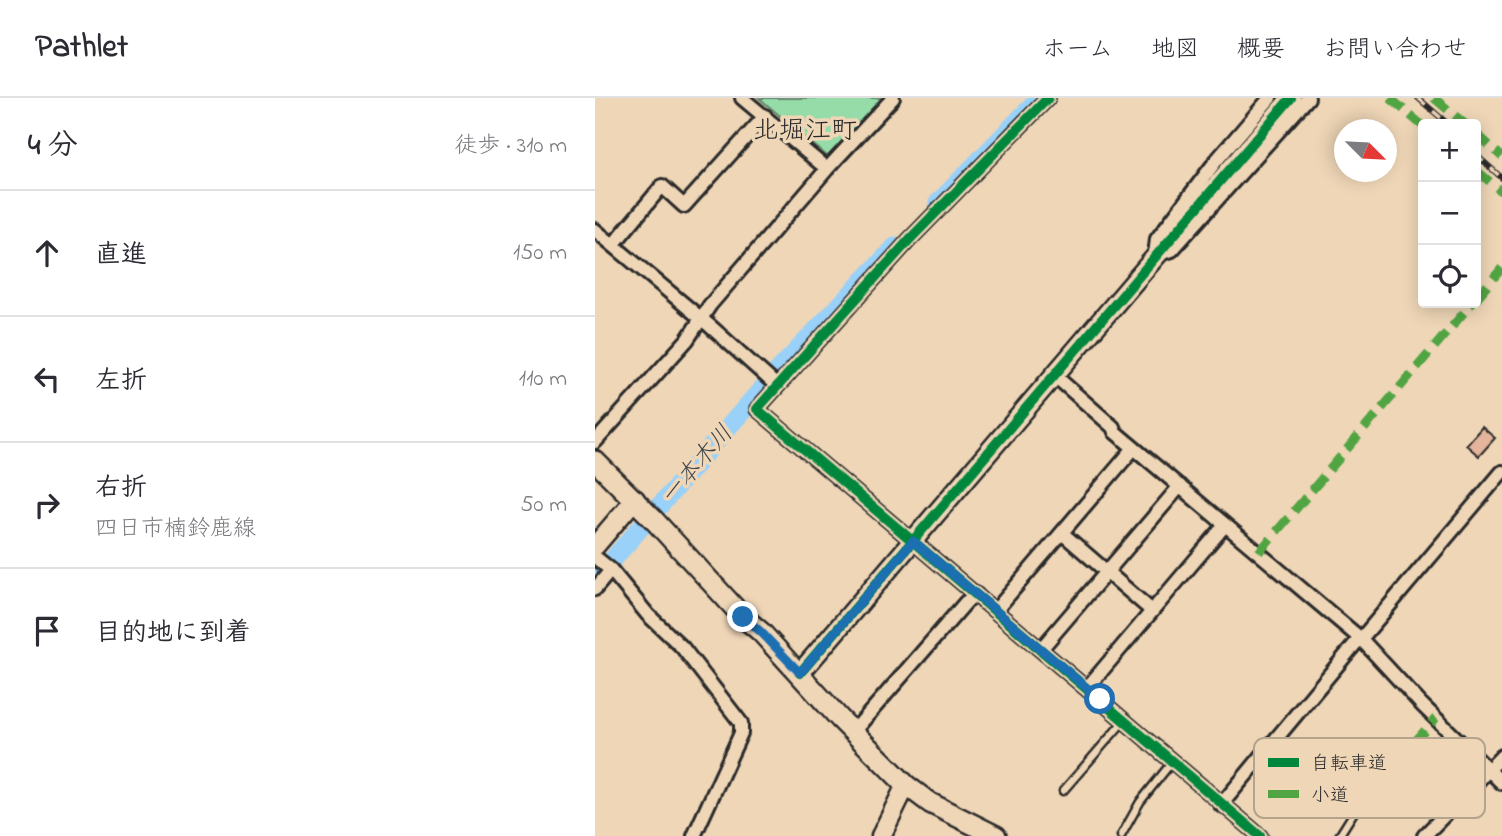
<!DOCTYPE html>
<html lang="ja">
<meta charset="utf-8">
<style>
body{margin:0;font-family:"Indie Flower","Klee One",sans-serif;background:#f7f7f7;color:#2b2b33}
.controls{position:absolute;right:21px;top:21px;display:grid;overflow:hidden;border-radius:7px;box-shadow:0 4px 18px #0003}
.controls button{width:63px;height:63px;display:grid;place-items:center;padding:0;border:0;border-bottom:2px solid #e1e1e2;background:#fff;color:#2b2b33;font:35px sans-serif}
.compass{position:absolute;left:739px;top:21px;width:63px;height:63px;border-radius:50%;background:#fff;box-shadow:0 4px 18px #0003;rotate:114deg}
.stop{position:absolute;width:21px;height:21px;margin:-16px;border:5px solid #1f6fb2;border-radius:50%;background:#fff}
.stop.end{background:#1f6fb2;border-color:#fff;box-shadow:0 2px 7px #0008}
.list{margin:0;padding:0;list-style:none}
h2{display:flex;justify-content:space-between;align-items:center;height:91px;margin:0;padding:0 28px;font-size:30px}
h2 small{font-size:23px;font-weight:400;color:#7c7c81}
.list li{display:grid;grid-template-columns:46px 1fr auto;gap:21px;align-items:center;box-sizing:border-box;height:126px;padding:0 28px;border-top:2px solid #e1e1e2}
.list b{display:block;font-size:26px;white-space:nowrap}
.list p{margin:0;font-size:23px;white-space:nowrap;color:#7c7c81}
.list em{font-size:23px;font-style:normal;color:#7c7c81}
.icon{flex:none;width:38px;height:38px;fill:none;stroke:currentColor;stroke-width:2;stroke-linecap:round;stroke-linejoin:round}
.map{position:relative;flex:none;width:907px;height:738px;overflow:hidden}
header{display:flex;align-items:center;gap:42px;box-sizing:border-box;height:98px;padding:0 35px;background:#fff;border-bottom:2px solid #e1e1e2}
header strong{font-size:33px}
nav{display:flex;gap:38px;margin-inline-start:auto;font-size:24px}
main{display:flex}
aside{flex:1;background:#fff}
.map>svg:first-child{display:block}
.garden{fill:#95dca9;stroke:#60846a;stroke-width:2}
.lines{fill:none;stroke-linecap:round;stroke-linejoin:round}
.river{stroke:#9ad1f9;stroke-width:19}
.building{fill:#e4b49c;stroke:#2b2b2b;stroke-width:2}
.lane-casing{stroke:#2b2b2b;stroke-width:11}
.street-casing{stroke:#2b2b2b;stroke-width:18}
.secondary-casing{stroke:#2b2b2b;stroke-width:23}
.primary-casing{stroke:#2b2b2b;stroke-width:24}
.lane{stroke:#efd6b7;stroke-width:6}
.street{stroke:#efd6b7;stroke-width:12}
.secondary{stroke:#efd6b7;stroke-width:18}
.primary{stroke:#efd6b7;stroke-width:19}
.rail-casing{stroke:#2b2b2b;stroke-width:6}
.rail{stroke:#efd6b7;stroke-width:3.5;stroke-dasharray:10;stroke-linecap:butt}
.quiet{stroke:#51a443;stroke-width:9;stroke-dasharray:18 9;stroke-linecap:butt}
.cycleway-casing{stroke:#efd6b7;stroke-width:15}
.cycleway{stroke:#00873e;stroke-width:10}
.route{stroke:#1f6fb2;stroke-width:9}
.labels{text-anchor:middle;stroke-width:7;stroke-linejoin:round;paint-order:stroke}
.water-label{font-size:24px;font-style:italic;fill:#3c444a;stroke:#efd6b7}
.quarter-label{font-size:26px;fill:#2b2b2b;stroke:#efd6b7}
.key{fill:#efd6b7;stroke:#b4a38d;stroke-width:2}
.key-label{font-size:19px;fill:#2b2b2b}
</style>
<header>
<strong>Pathlet</strong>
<nav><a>ホーム</a><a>地図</a><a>概要</a><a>お問い合わせ</a></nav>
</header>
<main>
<aside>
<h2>4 分<small>徒歩 · 310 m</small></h2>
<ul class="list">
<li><svg class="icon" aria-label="ahead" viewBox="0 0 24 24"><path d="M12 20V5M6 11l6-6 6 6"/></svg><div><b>直進</b></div><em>150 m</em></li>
<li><svg class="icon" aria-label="left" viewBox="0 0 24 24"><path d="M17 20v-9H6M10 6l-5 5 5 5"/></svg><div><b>左折</b></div><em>110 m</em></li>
<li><svg class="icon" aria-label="right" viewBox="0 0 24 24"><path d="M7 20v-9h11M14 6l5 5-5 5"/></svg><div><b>右折</b><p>四日市楠鈴鹿線</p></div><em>50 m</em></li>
<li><svg class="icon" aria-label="arrive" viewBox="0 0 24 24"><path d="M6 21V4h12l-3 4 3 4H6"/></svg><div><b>目的地に到着</b></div></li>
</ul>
</aside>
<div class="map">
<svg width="907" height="738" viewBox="0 0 907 738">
<rect width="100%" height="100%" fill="#efd6b7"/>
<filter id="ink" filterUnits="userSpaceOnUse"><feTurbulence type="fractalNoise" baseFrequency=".0143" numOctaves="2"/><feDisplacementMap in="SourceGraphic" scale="14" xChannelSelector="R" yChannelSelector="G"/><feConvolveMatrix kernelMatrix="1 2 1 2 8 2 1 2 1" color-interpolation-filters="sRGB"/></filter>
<g filter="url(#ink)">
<path class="garden" d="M 164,0 L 290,0 L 233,59 Z"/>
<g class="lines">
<path class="river" d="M 343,105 L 444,1
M 19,460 L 179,277 L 300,149
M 0,480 L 8,472"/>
</g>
<path class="building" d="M 887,329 L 900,340 L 884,358 L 871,347 Z"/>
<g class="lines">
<defs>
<path id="lane" d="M 468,693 L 528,624
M 526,738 L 545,704 L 577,664
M 744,738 L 761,711 L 782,686"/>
<path id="street" d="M 147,0 L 232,71
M 453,0 L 315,141 L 162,311 L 665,738
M 675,0 L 621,63 L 562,141 L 560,157 L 577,152 L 713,0
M 0,132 L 115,228 L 182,288
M 18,147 L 67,88 L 89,108 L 170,18
M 459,277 L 518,329 L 520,334 L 766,541 L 827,607 L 907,685
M 0,344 L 92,242 L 115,207 L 232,71 L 298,0
M 467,435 L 557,513
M 0,459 L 16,472 L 53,517 L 87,549 L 146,625 L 146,635 L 99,738
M 0,491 L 16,472
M 400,513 L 539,350
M 766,541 L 907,374
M 446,551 L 585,388
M 492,590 L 630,427
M 258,634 L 371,504 L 382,497
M 626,707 L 765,540
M 829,738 L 907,658"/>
<path id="secondary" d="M 0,448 L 40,401
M 205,575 L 696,0
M 286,738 L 311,687"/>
<path id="primary" d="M 0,363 L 59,422 L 148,519 L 166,534 L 245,621 L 311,687 L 335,705 L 401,738"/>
</defs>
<use href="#lane" class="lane-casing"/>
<use href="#street" class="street-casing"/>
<use href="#secondary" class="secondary-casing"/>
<use href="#primary" class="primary-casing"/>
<use href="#lane" class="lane"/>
<use href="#street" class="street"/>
<use href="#secondary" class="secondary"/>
<use href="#primary" class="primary"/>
<defs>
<path id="rail" d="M 823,0 L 853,26
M 881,57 L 907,80"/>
</defs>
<use href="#rail" class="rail-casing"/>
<use href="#rail" class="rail"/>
<path class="quiet" d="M 795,0 L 828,28
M 839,0 L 870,26
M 881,35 L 907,59
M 881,72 L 907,94
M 881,201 L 907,170
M 664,454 L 877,205
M 782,686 L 841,620"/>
<defs>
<path id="cycleway" d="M 453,0 L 315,141 L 162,311 L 665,738
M 205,575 L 696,0"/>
</defs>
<use href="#cycleway" class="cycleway-casing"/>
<use href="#cycleway" class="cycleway"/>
</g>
</g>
<g class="lines" filter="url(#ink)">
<path class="route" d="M 148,519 L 166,534 L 205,575 L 318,443 L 505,601"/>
</g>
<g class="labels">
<g class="water-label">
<text transform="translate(101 366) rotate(-49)" y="8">一本木川</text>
</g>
<g class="quarter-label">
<text x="210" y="40">北堀江町</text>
</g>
</g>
<rect x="659" y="640" width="231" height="80" rx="10" class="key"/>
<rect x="673" y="660" width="31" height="9" fill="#00873e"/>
<rect x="673" y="692" width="31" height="8" fill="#51a443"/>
<g class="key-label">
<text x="716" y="671">自転車道</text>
<text x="716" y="703">小道</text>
</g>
</svg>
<div class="controls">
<button>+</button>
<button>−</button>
<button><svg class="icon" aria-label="locate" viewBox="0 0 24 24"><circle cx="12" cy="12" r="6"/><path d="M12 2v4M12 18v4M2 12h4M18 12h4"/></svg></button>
</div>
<svg class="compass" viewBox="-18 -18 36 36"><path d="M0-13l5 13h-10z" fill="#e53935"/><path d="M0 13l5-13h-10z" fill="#7c7c81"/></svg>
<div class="stop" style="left:505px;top:601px"></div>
<div class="stop end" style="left:148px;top:519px"></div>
</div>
</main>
